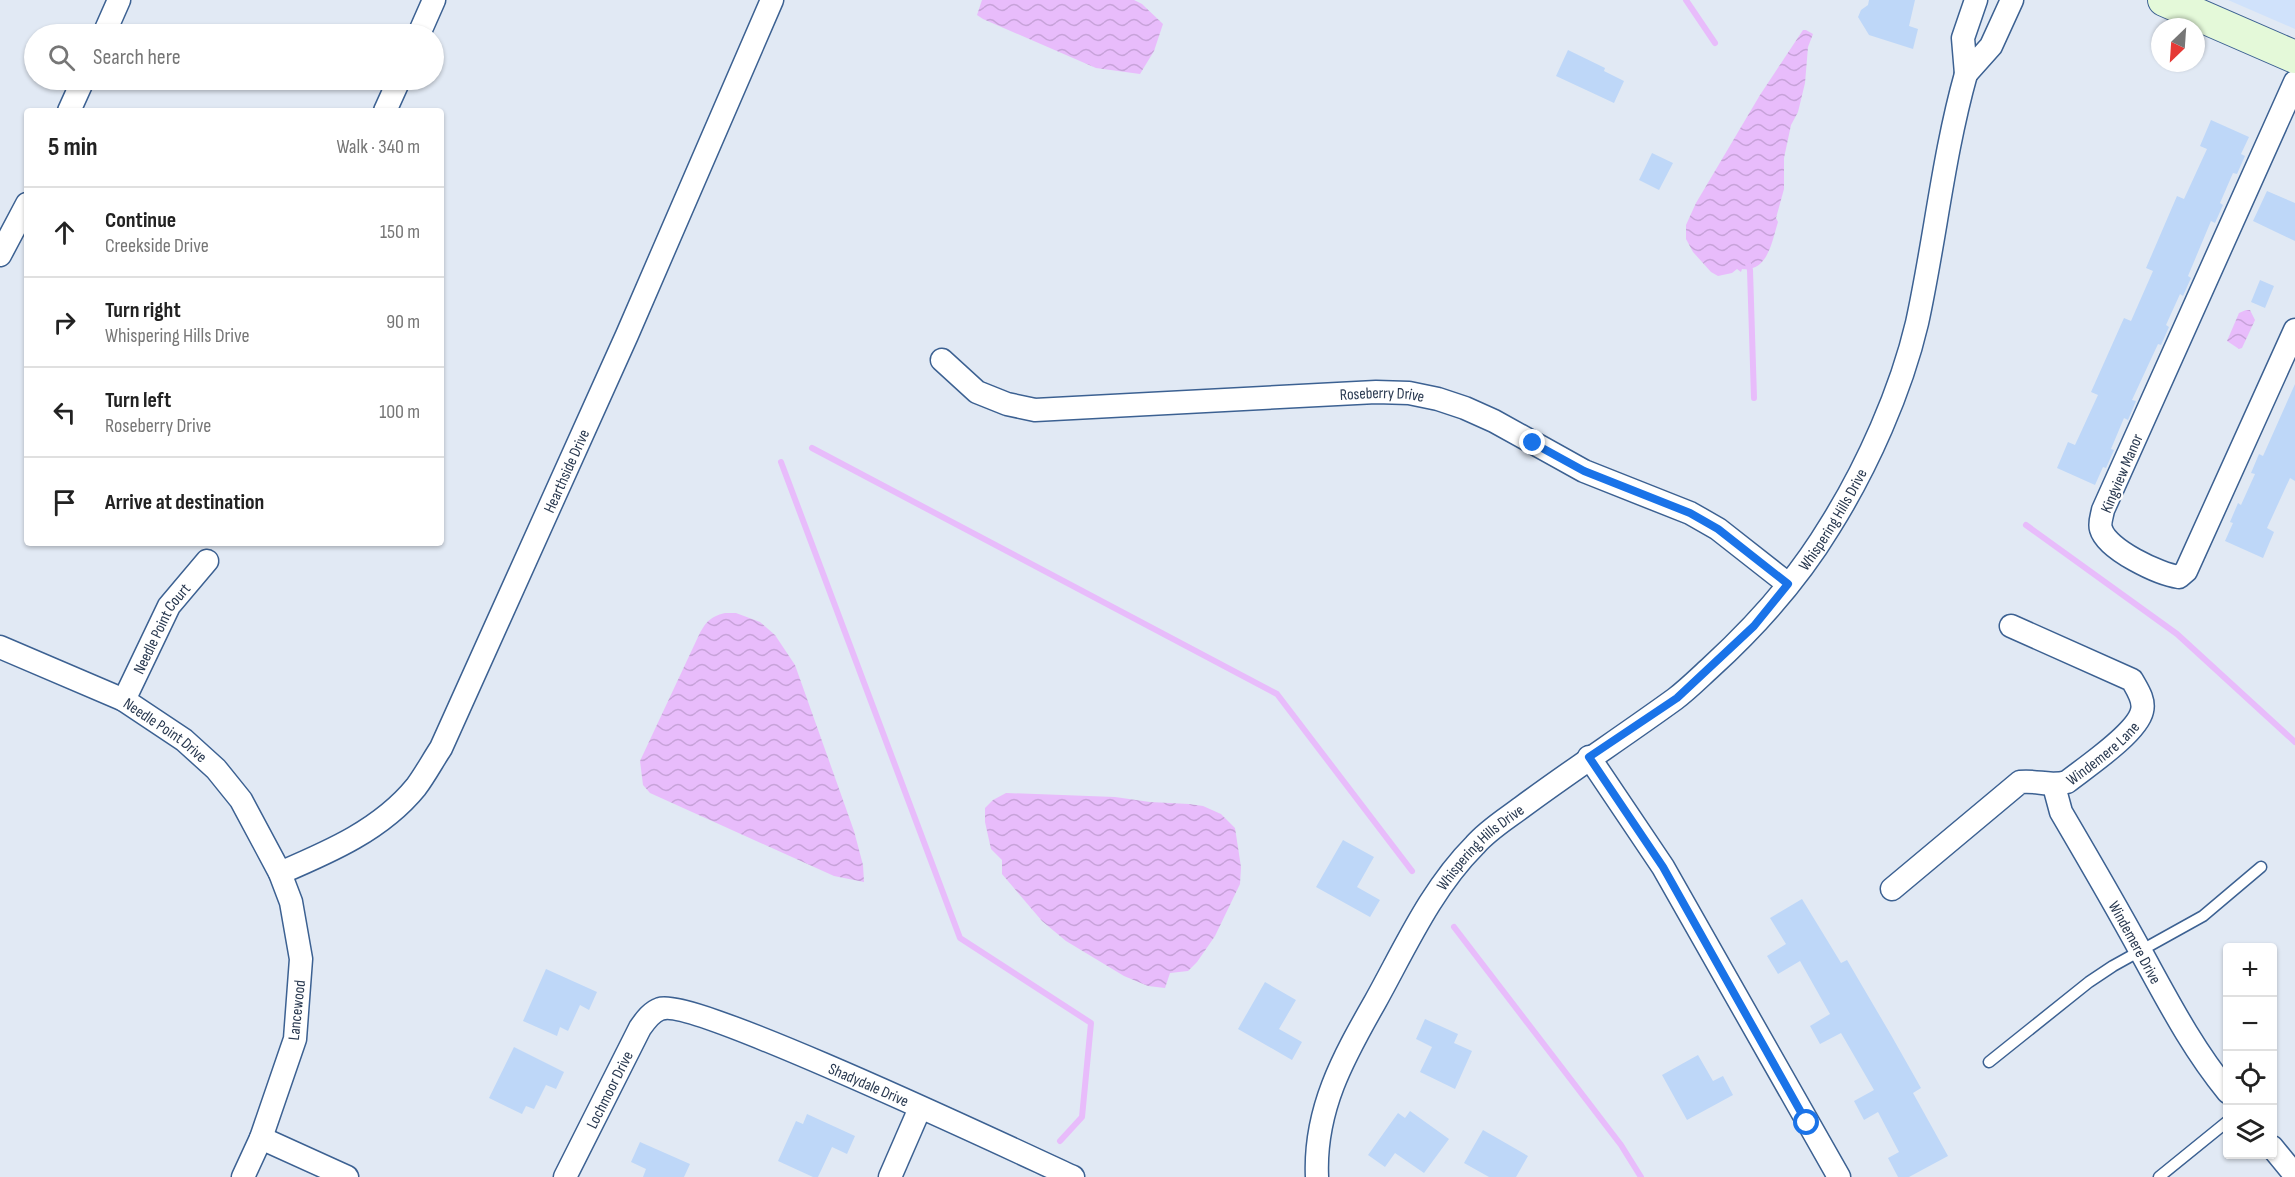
<!DOCTYPE html>
<meta charset="utf-8">
<style>
body{margin:0;font-family:"Sofia Sans Condensed",sans-serif;background:#f2f2f2;color:#222}
.controls{position:absolute;right:18px;bottom:18px;display:grid;overflow:hidden;border-radius:6px;box-shadow:0 2px 4px #0004}
.controls button{width:54px;height:54px;display:grid;place-items:center;padding:0;border:0;border-bottom:2px solid #e0e0e0;background:#fff;color:#222;font:30px sans-serif}
.compass{position:absolute;left:2151px;top:18px;width:54px;height:54px;border-radius:50%;background:#fff;box-shadow:0 2px 4px #0004;rotate:205deg}
.stop{position:absolute;width:18px;height:18px;margin:-14px;border:4px solid #1a73e8;border-radius:50%;background:#fff}
.stop.end{background:#1a73e8;border-color:#fff;box-shadow:0 2px 6px #0008}
.list{margin:0;padding:0;list-style:none}
h2{display:flex;justify-content:space-between;align-items:center;height:78px;margin:0;padding:0 24px;font-size:26px}
h2 small{font-size:20px;font-weight:400;color:#767676}
.list li{display:grid;grid-template-columns:39px 1fr auto;gap:18px;align-items:center;box-sizing:border-box;height:90px;padding:0 24px;border-top:2px solid #e0e0e0}
.list b{display:block;font-size:22px;white-space:nowrap}
.list p{margin:0;font-size:20px;white-space:nowrap;color:#767676}
.list em{font-size:20px;font-style:normal;color:#767676}
.icon{flex:none;width:33px;height:33px;fill:none;stroke:currentColor;stroke-width:2;stroke-linecap:round;stroke-linejoin:round}
.map{position:relative;flex:none;width:2295px;height:1177px;overflow:hidden}
.search{position:absolute;background:#fff;box-shadow:0 2px 4px #0004;left:24px;top:24px;width:420px;height:66px;display:flex;align-items:center;gap:15px;box-sizing:border-box;padding:0 21px;border-radius:33px;color:#767676;font-size:22px}
.panel{position:absolute;background:#fff;box-shadow:0 2px 4px #0004;left:24px;top:108px;width:420px;height:438px;border-radius:6px}
.map>svg:first-child{display:block}
.built{fill:#d0e2fb}
.water{fill:url(#water-waves)}
.lines{fill:none;stroke-linecap:round;stroke-linejoin:round}
.stream{stroke:#e8bcfb;stroke-width:6}
.building{fill:#bed7f8}
.lane-casing{stroke:#3c6192;stroke-width:13}
.street-casing{stroke:#3c6192;stroke-width:25}
.secondary-casing{stroke:#3c6192;stroke-width:34}
.lane{stroke:#fff;stroke-width:10}
.street{stroke:#fff;stroke-width:22}
.secondary{stroke:#e4f9d9;stroke-width:32}
.route{stroke:#1a73e8;stroke-width:8}
.labels{text-anchor:middle;stroke-width:4.5;stroke-linejoin:round;paint-order:stroke}
.street-label{font-size:16px;fill:#293950;stroke:#fff}
</style>
<div class="map">
<svg width="2295" height="1177" viewBox="0 0 2295 1177">
<defs>
<pattern id="water-waves" width="16" height="10" patternUnits="userSpaceOnUse" patternTransform="scale(1.5)"><rect width="16" height="10" fill="#e8bcfb"/><path d="M0 5q4-4 8 0t8 0" fill="none" stroke="#c7a2d9"/></pattern>
</defs>
<rect width="100%" height="100%" fill="#e1e9f4"/>
<path class="built" d="M 2228,0 L 2295,0 L 2295,29 Z"/>
<path class="water" d="M 982,0 L 1134,0 L 1142,4 L 1163,24 L 1154,51 L 1140,74 L 1096,68 L 983,19 L 977,15 Z
M 1803,30 L 1806,30 L 1813,34 L 1808,47 L 1805,83 L 1798,112 L 1791,125 L 1784,158 L 1784,189 L 1776,218 L 1778,222 C 1772,241 1768,272 1742,269 L 1741,272 L 1737,269 L 1732,273 L 1718,276 L 1711,272 L 1693,252 L 1686,239 L 1686,225 L 1696,203 L 1760,95 Z
M 2246,310 L 2250,310 L 2255,320 L 2242,348 L 2239,349 L 2227,341 L 2239,313 Z
M 725,613 L 736,613 L 760,622 L 775,635 L 795,665 L 854,831 L 863,865 L 864,882 L 834,876 L 650,793 L 643,785 L 640,761 L 698,637 C 705,623 709,617 725,613 Z
M 1006,793 L 1115,797 L 1150,802 L 1189,804 L 1203,806 L 1221,814 L 1235,828 L 1241,867 L 1240,884 L 1215,936 L 1197,962 L 1188,971 L 1170,973 L 1165,988 L 1148,986 L 1124,976 L 1066,941 L 1042,921 L 1002,874 L 1002,860 L 991,849 L 985,822 L 985,808 L 993,800 Z"/>
<g class="lines">
<path class="stream" d="M 1686,0 L 1715,43
M 1748,264 L 1750,270 L 1754,398
M 812,448 L 1277,694 L 1412,871
M 781,462 L 960,938 L 1091,1023 L 1082,1117 L 1060,1141
M 2026,525 L 2177,634 L 2295,742
M 1454,927 L 1621,1145 L 1641,1177"/>
</g>
<path class="building" d="M 1869,0 L 1915,0 L 1909,26 L 1918,29 L 1913,49 L 1869,35 L 1858,17 L 1861,10 L 1868,5 Z
M 1568,50 L 1605,68 L 1604,71 L 1624,81 L 1614,103 L 1556,76 Z
M 2211,120 L 2249,137 L 2241,154 L 2245,156 L 2237,174 L 2233,173 L 2220,203 L 2223,205 L 2215,223 L 2211,221 L 2188,276 L 2191,278 L 2183,296 L 2180,294 L 2166,325 L 2169,327 L 2161,345 L 2158,344 L 2132,400 L 2136,401 L 2128,420 L 2124,418 L 2111,449 L 2114,450 L 2106,468 L 2103,467 L 2095,485 L 2057,468 L 2068,442 L 2075,445 L 2098,395 L 2091,392 L 2124,318 L 2131,321 L 2153,271 L 2146,268 L 2177,196 L 2184,199 L 2207,149 L 2200,146 Z
M 1652,153 L 1673,163 L 1659,190 L 1639,180 Z
M 2267,191 L 2295,203 L 2295,241 L 2253,221 Z
M 2260,280 L 2274,286 L 2265,308 L 2251,302 Z
M 2295,384 L 2295,481 L 2290,478 L 2267,528 L 2274,532 L 2263,558 L 2225,541 L 2233,523 L 2230,522 L 2238,503 L 2241,505 L 2255,474 L 2251,473 L 2259,454 L 2263,456 Z
M 1343,840 L 1374,857 L 1357,887 L 1380,900 L 1370,917 L 1316,887 Z
M 1802,899 L 1841,963 L 1847,960 L 1891,1035 L 1921,1088 L 1913,1093 L 1948,1156 L 1909,1177 L 1898,1177 L 1888,1158 L 1899,1152 L 1878,1112 L 1864,1120 L 1854,1101 L 1874,1090 L 1841,1033 L 1820,1044 L 1810,1026 L 1830,1014 L 1800,961 L 1778,974 L 1767,956 L 1786,944 L 1770,918 Z
M 546,969 L 597,992 L 589,1010 L 580,1005 L 568,1031 L 560,1027 L 557,1036 L 523,1021 Z
M 1265,982 L 1296,1000 L 1279,1029 L 1302,1042 L 1292,1060 L 1238,1029 Z
M 1425,1019 L 1458,1034 L 1454,1043 L 1472,1051 L 1455,1089 L 1420,1072 L 1432,1047 L 1416,1039 Z
M 514,1047 L 564,1072 L 556,1089 L 546,1085 L 534,1109 L 526,1106 L 522,1114 L 489,1098 Z
M 1698,1055 L 1713,1081 L 1723,1076 L 1733,1095 L 1687,1120 L 1662,1075 Z
M 1410,1111 L 1449,1139 L 1424,1173 L 1395,1153 L 1385,1167 L 1368,1155 L 1398,1113 L 1405,1118 Z
M 807,1114 L 855,1136 L 847,1154 L 832,1147 L 818,1177 L 813,1177 L 778,1161 L 796,1121 L 803,1124 Z
M 1483,1130 L 1528,1156 L 1516,1177 L 1489,1177 L 1464,1163 Z
M 640,1142 L 690,1164 L 684,1177 L 643,1177 L 646,1169 L 631,1162 Z"/>
<g class="lines">
<defs>
<path id="lane" d="M 1989,1062 L 2089,982 L 2113,966 L 2203,916 L 2261,867
M 2159,1177 L 2228,1121"/>
<g id="street">
<path d="M 1976,0 L 1963,38 L 1966,74 L 1991,46 L 2012,0"/>
<path d="M 104,34 L 119,0"/>
<path d="M 419,34 L 434,0"/>
<path d="M 2295,82 L 2103,510 C 2102,516 2099,523 2101,529 C 2107,550 2159,574 2179,577 L 2186,571 L 2295,330"/>
<path d="M 69,111 L 83,80"/>
<path d="M 385,111 L 399,80"/>
<path d="M 0,255 L 27,204"/>
<path id="s1" d="M 942,360 L 977,392 L 1007,404 L 1035,410 L 1376,392 L 1409,393 L 1438,399 L 1465,408 L 1494,421 L 1584,471 L 1690,513 L 1718,529 L 1788,584"/>
<path id="s2" d="M 0,647 L 124,700 L 184,740 L 216,769 L 241,800 L 280,873 L 291,902 L 301,959 L 295,1039 L 261,1138 L 243,1177"/>
<path id="s3" d="M 124,700 L 169,606 L 207,561"/>
<path d="M 1589,757 L 1663,867 L 1839,1177"/>
<path id="s4" d="M 2054,786 L 2061,812 C 2088,858 2115,904 2141,952 C 2168,1001 2192,1048 2228,1092"/>
<path id="s5" d="M 280,873 C 329,852 381,830 416,787 C 425,775 433,760 441,748 L 627,335 L 772,0"/>
<path id="s6" d="M 1892,889 L 2020,782 C 2038,780 2049,787 2067,782 C 2086,767 2137,733 2142,711 C 2145,700 2137,689 2132,680 L 2011,626"/>
<path d="M 261,1138 L 347,1177"/>
<path d="M 2272,1147 L 2295,1175"/>
<path id="s7" d="M 565,1177 L 640,1028 C 645,1021 651,1012 660,1009 C 692,997 1020,1153 1073,1177"/>
<path d="M 890,1177 L 920,1108"/>
<path id="s8" d="M 1317,1177 C 1314,1110 1343,1058 1375,1002 C 1405,948 1431,889 1475,845 C 1488,830 1506,819 1522,807 C 1572,770 1624,736 1675,699 C 1687,690 1698,679 1710,668 C 1756,626 1798,579 1830,526 C 1867,467 1901,391 1917,323 C 1935,241 1943,156 1966,74"/>
</g>
<path id="secondary" d="M 2164,0 L 2295,57"/>
</defs>
<use href="#lane" class="lane-casing"/>
<use href="#street" class="street-casing"/>
<use href="#secondary" class="secondary-casing"/>
<use href="#lane" class="lane"/>
<use href="#street" class="street"/>
<use href="#secondary" class="secondary"/>
</g>
<g class="lines">
<path class="route" d="M 1533,443 L 1584,471 L 1690,513 L 1718,529 L 1788,584 L 1754,626 L 1677,698 L 1589,757 L 1663,867 L 1807,1123"/>
</g>
<g class="labels">
<g class="street-label">
<text dy="6" stroke="none"><textPath href="#s1" startOffset="456">Roseberry Drive</textPath></text>
<text dy="6" stroke="none"><textPath href="#s5" startOffset="513">Hearthside Drive</textPath></text>
<text transform="translate(2121 473) rotate(-67)" y="6">Kingview Manor</text>
<text dy="6" stroke="none"><textPath href="#s8" startOffset="862">Whispering Hills Drive</textPath></text>
<text dy="6" stroke="none"><textPath href="#s3" startOffset="81">Needle Point Court</textPath></text>
<text dy="6" stroke="none"><textPath href="#s2" startOffset="186">Needle Point Drive</textPath></text>
<text dy="6" stroke="none"><textPath href="#s6" startOffset="260">Windemere Lane</textPath></text>
<text dy="6" stroke="none"><textPath href="#s8" startOffset="376">Whispering Hills Drive</textPath></text>
<text dy="6" stroke="none"><textPath href="#s4" startOffset="177">Windemere Drive</textPath></text>
<text transform="translate(296 1010) rotate(-84)" y="6">Lancewood</text>
<text dy="6" stroke="none"><textPath href="#s7" startOffset="418">Shadydale Drive</textPath></text>
<text dy="6" stroke="none"><textPath href="#s7" startOffset="98">Lochmoor Drive</textPath></text>
</g>
</g>
</svg>
<div class="controls">
<button>+</button>
<button>−</button>
<button><svg class="icon" aria-label="locate" viewBox="0 0 24 24"><circle cx="12" cy="12" r="6"/><path d="M12 2v4M12 18v4M2 12h4M18 12h4"/></svg></button>
<button><svg class="icon" aria-label="layers" viewBox="0 0 24 24"><path d="M12 4l9 5-9 5-9-5zM3 14l9 5 9-5"/></svg></button>
</div>
<svg class="compass" viewBox="-18 -18 36 36"><path d="M0-13l5 13h-10z" fill="#e53935"/><path d="M0 13l5-13h-10z" fill="#767676"/></svg>
<div class="stop" style="left:1807px;top:1123px"></div>
<div class="stop end" style="left:1533px;top:443px"></div>
<div class="search"><svg class="icon" aria-label="search" viewBox="0 0 24 24"><circle cx="10" cy="10" r="6"/><path d="M15 15l6 6"/></svg>Search here</div>
<section class="panel">
<h2>5 min<small>Walk · 340 m</small></h2>
<ul class="list">
<li><svg class="icon" aria-label="ahead" viewBox="0 0 24 24"><path d="M12 20V5M6 11l6-6 6 6"/></svg><div><b>Continue</b><p>Creekside Drive</p></div><em>150 m</em></li>
<li><svg class="icon" aria-label="right" viewBox="0 0 24 24"><path d="M7 20v-9h11M14 6l5 5-5 5"/></svg><div><b>Turn right</b><p>Whispering Hills Drive</p></div><em>90 m</em></li>
<li><svg class="icon" aria-label="left" viewBox="0 0 24 24"><path d="M17 20v-9H6M10 6l-5 5 5 5"/></svg><div><b>Turn left</b><p>Roseberry Drive</p></div><em>100 m</em></li>
<li><svg class="icon" aria-label="arrive" viewBox="0 0 24 24"><path d="M6 21V4h12l-3 4 3 4H6"/></svg><div><b>Arrive at destination</b></div></li>
</ul>
</section>
</div>
